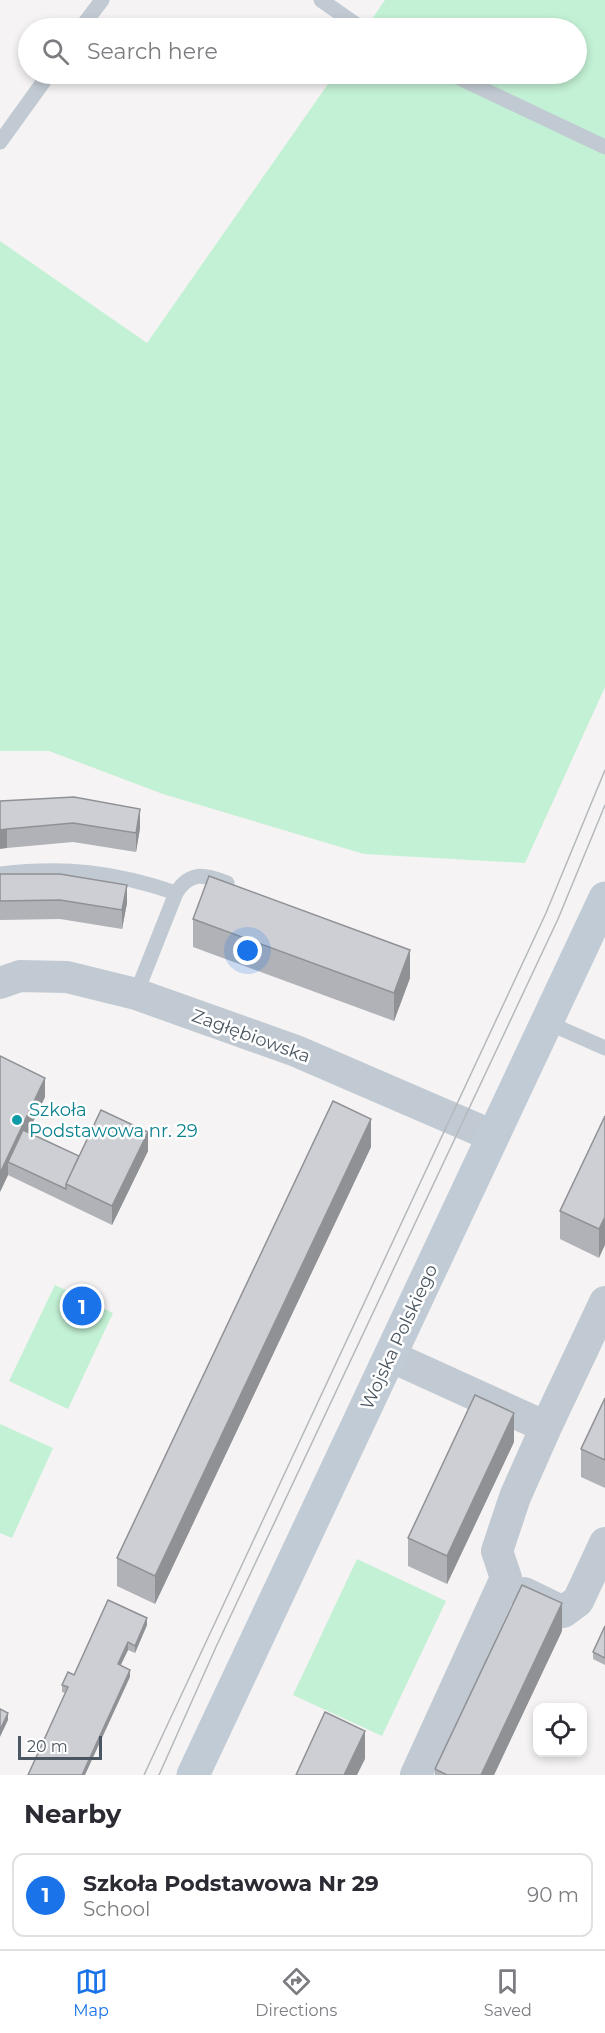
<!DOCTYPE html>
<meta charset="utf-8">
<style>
body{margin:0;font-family:Montserrat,sans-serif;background:#f7f7f7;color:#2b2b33}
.controls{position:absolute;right:18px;bottom:18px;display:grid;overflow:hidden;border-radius:12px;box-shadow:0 3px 9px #0003}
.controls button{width:54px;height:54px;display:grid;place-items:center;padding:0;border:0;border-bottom:2px solid #e1e1e2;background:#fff;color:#2b2b33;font:30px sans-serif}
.scale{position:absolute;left:18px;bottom:15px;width:84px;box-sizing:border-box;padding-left:6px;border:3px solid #4a5661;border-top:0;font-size:16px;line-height:21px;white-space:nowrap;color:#4a5661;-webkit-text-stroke:4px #fff;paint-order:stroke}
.you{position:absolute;left:248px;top:951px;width:21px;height:21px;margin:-15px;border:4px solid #fff;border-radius:50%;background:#1a73e8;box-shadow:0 0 0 9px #1a73e833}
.badge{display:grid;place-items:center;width:39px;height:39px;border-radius:50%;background:#1a73e8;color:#fff;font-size:20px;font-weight:700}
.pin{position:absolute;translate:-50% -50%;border:3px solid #fff;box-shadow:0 2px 6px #0006}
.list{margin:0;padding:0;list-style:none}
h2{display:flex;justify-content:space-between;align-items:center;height:78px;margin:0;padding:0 24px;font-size:26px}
h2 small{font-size:20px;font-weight:400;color:#7c7c81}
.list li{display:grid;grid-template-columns:39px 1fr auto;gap:18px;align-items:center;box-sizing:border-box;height:84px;margin:0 12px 12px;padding:0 12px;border:2px solid #e1e1e2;border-radius:12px}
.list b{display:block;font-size:22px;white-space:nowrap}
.list p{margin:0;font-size:20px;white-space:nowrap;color:#7c7c81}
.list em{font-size:20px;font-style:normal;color:#7c7c81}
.icon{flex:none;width:33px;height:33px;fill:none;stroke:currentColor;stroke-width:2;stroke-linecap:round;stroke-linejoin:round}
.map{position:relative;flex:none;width:605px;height:1775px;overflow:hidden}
.search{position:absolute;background:#fff;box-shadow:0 3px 9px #0003;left:18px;right:18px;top:18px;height:66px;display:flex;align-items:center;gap:15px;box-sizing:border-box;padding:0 21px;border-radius:33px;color:#7c7c81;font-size:22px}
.sheet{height:174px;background:#fff}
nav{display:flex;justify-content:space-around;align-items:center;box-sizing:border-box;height:84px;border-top:2px solid #e1e1e2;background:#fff;font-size:16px;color:#7c7c81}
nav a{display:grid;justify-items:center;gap:3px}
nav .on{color:#1a73e8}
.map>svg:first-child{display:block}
.green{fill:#c3f1d5}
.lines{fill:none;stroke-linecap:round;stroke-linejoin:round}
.lane{stroke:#c1cad2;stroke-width:15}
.street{stroke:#c1cad2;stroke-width:32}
.secondary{stroke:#c1cbd6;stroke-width:33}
.tram{stroke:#b5b8bd;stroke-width:1.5}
.wall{fill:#b0b2b7}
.shaded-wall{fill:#909195}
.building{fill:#cdcfd5;stroke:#909195;stroke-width:1.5}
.culture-dot{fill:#0f9aa8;stroke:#fff;stroke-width:2}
.labels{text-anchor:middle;stroke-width:5;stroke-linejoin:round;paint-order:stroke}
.street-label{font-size:18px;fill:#4a5661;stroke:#fff}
.culture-label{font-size:18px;fill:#0d838f;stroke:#fff;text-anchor:start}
</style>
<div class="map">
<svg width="605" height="1775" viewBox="0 0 605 1775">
<rect width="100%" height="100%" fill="#f5f3f3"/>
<path class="green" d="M 385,0 L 605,0 L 605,687 L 525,863 L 364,854 L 163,794 L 49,751 L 0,751 L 0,241 L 147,343 L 335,74 L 576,74 L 576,28 L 366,28 Z
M 55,1285 L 113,1313 L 68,1409 L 9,1381 Z
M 0,1424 L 53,1448 L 12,1538 L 0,1533 Z
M 357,1559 L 446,1601 L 382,1736 L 293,1695 Z"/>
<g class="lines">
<path class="lane" d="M 321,0 L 361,28
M 81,28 L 102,0
M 451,74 L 605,147
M 0,142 L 49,74
M 0,874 C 64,866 115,872 176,893
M 136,994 L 176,893 C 190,871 204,874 227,883
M 546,1022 L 605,1048"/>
<path class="street" d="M 0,983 L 20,976 L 67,977 L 136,994 L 296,1051 L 493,1136
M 390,1356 L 546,1427 L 515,1497 L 497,1551 L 506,1578 L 416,1775
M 546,1427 L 605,1302
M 524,1593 L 563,1612 L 578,1601 L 605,1543"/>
<path class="secondary" d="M 193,1775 L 605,898"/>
<path class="tram" d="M 144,1775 L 546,913 L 605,770
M 159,1775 L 216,1647 L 558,919 L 605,805"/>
</g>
<path class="wall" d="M 0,801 L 140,828 L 136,852 L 73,842 L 7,848 Z
M 0,874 L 127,903 L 122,929 L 60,919 L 0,920 Z
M 193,919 L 410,978 L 394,1021 L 193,947 Z
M 0,1056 L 45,1097 L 28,1132 L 79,1156 L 148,1151 L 112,1225 L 8,1175 L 0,1192 Z
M 605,1116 L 599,1258 L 560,1239 L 560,1211 Z
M 371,1147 L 155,1604 L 117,1586 L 117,1558 Z
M 605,1398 L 605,1488 L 581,1477 L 581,1449 Z
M 514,1442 L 447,1584 L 408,1566 L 408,1538 Z
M 147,1625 L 135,1653 L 128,1650 L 120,1665 L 130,1677 L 66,1693 L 62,1692 L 62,1685 L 74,1675 Z
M 605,1626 L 605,1665 L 593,1659 L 593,1652 Z
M 562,1631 L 494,1775 L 435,1775 L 435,1769 Z"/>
<path class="shaded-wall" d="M 140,809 L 140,828 L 136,852 L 136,833 Z
M 7,829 L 7,848 L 0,849 L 0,830 Z
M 127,885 L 127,903 L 122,929 L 122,910 Z
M 410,950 L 410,978 L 394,1021 L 394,993 Z
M 45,1078 L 45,1097 L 13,1164 L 8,1162 L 8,1175 L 0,1192 L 0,1173 Z
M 371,1119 L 371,1147 L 155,1604 L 155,1576 Z
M 148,1132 L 148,1151 L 112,1225 L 112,1206 Z
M 605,1217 L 605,1245 L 599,1258 L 599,1229 Z
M 514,1413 L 514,1442 L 447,1584 L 447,1556 Z
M 562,1603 L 562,1631 L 494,1775 L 481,1775 Z
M 147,1618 L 147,1625 L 135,1653 L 135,1646 Z
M 128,1642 L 128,1650 L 118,1671 L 118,1664 Z
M 130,1670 L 130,1677 L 85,1775 L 82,1775 Z
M 8,1713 L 8,1720 L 0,1737 L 0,1730 Z
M 365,1731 L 365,1759 L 357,1775 L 344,1775 Z"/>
<path class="building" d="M 74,797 L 140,809 L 136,833 L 73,823 L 7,829 L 0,830 L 0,801 Z
M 0,874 L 60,874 L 127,885 L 122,910 L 60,900 L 0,901 Z
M 209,876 L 410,950 L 394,993 L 193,919 Z
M 0,1056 L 45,1078 L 0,1173 Z
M 333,1101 L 371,1119 L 155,1576 L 117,1558 Z
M 101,1110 L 148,1132 L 112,1206 L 66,1184 Z
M 605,1116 L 605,1217 L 599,1229 L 560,1211 Z
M 23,1130 L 79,1156 L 66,1184 L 66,1189 L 8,1162 Z
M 475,1395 L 514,1413 L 447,1556 L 408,1538 Z
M 605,1398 L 605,1460 L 581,1449 Z
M 522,1585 L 562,1603 L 481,1775 L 447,1775 L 435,1769 Z
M 108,1600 L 147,1618 L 135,1646 L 128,1642 L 118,1664 L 130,1670 L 82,1775 L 28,1775 L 68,1687 L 62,1685 L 68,1672 L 74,1675 Z
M 605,1626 L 605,1658 L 593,1652 Z
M 0,1709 L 8,1713 L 0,1730 Z
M 325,1712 L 365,1731 L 344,1775 L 296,1775 Z"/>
<circle class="culture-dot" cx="17" cy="1120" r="6"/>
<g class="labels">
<g class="street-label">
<text transform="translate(251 1036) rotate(20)" y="6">Zagłębiowska</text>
<text transform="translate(399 1337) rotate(-65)" y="6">Wojska Polskiego</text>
</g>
<g class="culture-label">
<text x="29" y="1116">Szkoła<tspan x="29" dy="21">Podstawowa nr. 29</tspan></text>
</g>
</g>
</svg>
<div class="controls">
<button><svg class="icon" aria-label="locate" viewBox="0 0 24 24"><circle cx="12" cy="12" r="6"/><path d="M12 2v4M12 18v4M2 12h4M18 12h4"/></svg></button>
</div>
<div class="scale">20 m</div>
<div class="you"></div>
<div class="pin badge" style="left:82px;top:1306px">1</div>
<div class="search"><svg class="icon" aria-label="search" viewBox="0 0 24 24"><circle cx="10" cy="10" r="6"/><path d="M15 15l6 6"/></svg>Search here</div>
</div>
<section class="sheet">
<h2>Nearby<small></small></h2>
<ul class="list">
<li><span class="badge">1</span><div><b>Szkoła Podstawowa Nr 29</b><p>School</p></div><em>90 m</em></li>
</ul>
</section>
<nav>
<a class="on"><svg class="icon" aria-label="map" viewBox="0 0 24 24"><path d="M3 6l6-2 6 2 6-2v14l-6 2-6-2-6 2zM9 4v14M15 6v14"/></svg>Map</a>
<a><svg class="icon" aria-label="directions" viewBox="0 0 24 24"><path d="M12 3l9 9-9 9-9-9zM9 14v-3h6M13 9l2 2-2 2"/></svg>Directions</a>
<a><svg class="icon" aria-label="saved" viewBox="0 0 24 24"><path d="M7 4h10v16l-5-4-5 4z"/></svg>Saved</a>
</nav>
